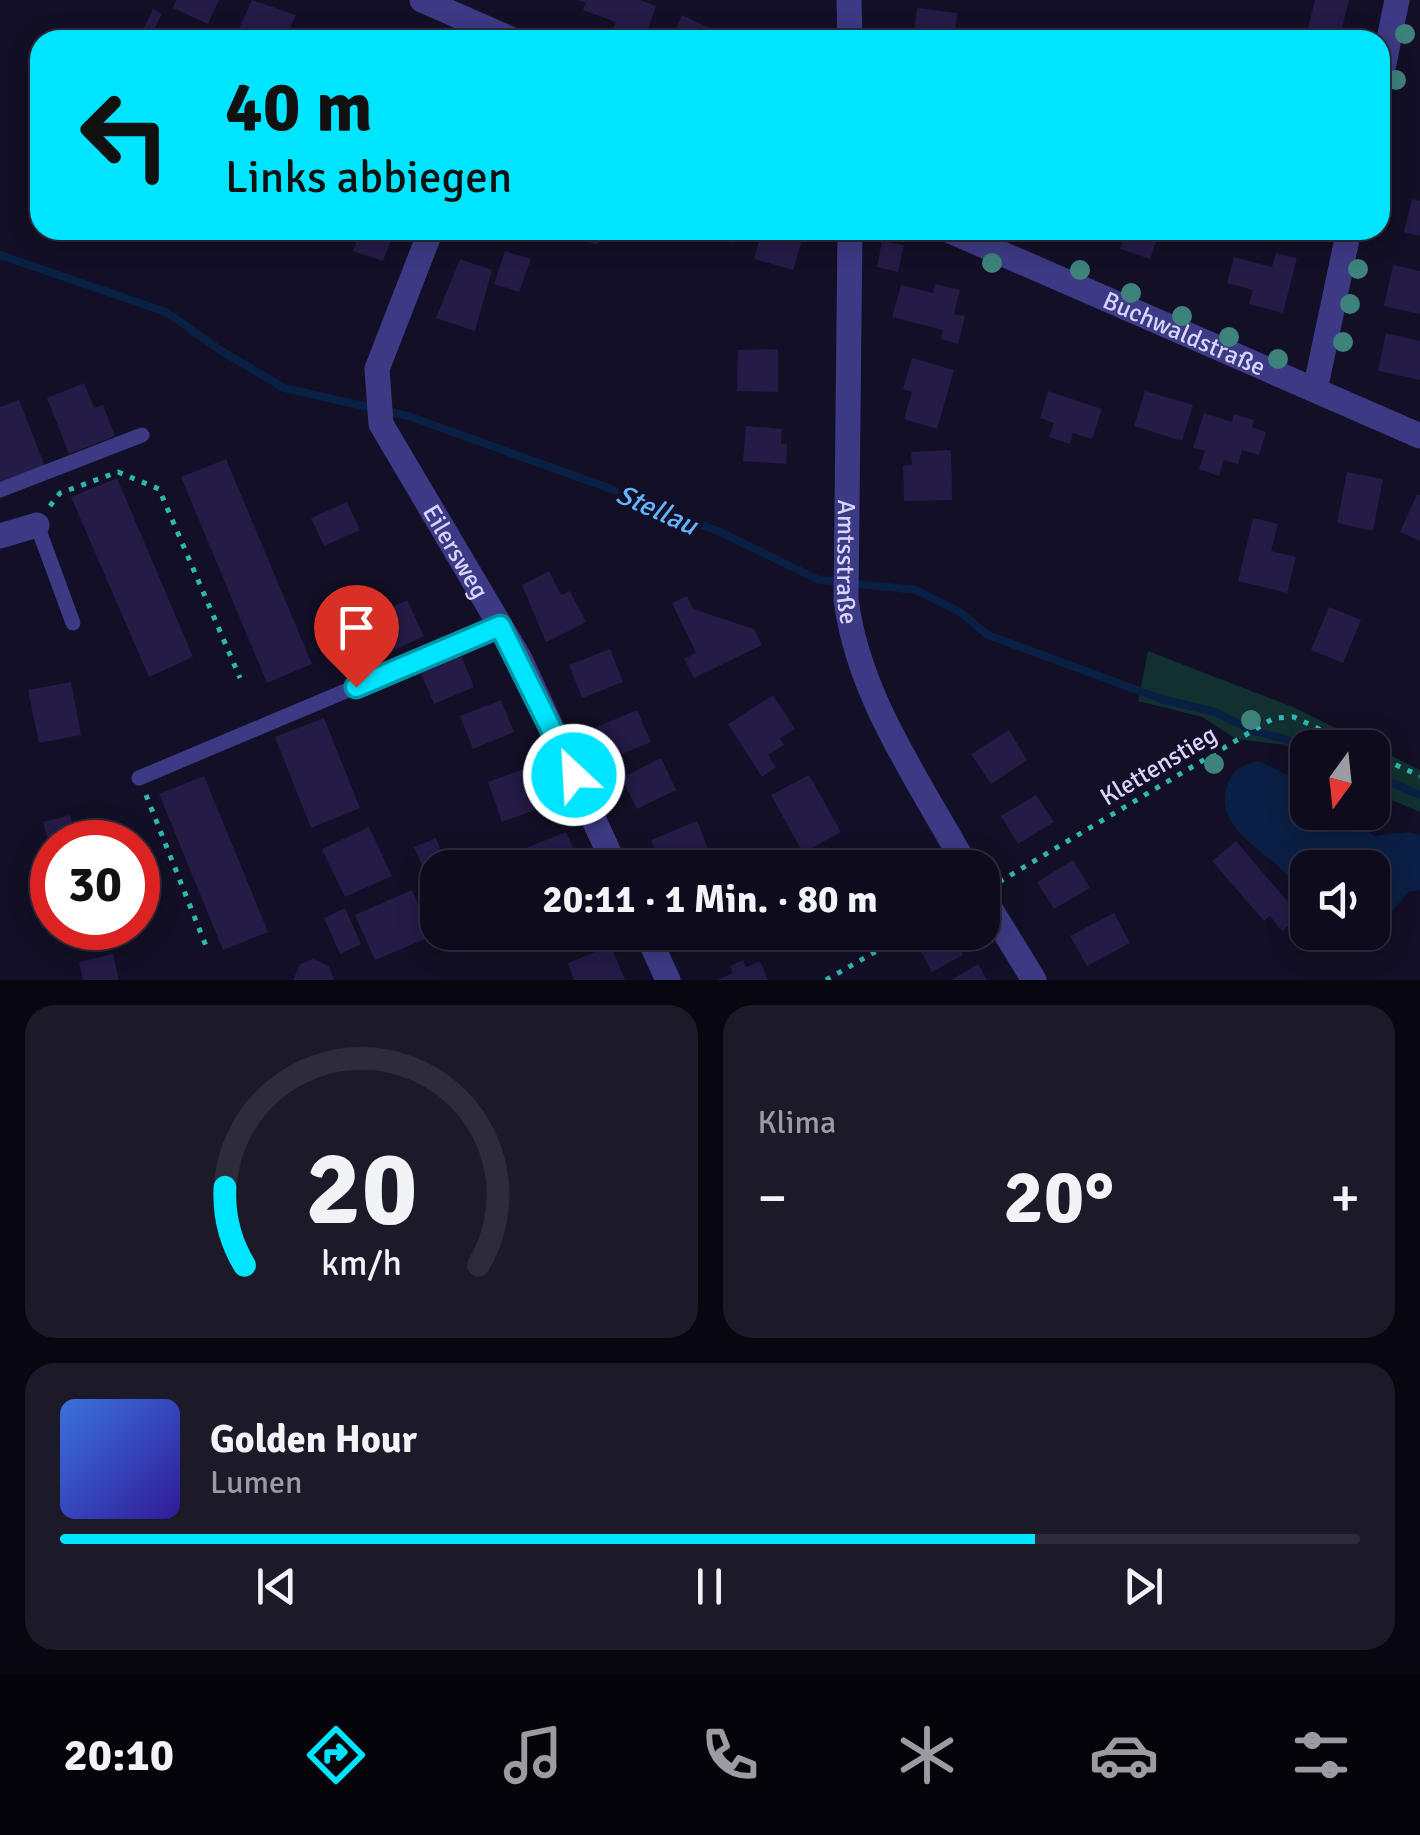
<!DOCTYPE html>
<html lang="de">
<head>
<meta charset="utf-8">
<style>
	:root { --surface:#0e0b1c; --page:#1c1929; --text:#f1f3f6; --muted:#9b9ba3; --line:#2e2b3b; --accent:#00e5ff }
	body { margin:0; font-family:Signika,sans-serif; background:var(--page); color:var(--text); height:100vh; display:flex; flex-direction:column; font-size:38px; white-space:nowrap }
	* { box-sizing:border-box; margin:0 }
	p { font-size:32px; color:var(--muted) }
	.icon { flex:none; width:55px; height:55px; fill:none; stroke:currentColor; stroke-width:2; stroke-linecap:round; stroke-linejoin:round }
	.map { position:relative; height:980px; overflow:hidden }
	.details { display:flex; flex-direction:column; gap:25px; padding:25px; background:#08060f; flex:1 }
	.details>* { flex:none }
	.hud { position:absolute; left:30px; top:30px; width:1360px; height:210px; border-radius:30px; box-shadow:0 5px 25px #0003,0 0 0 2px var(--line); background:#00e5ff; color:#111; overflow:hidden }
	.needle { width:65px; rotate:195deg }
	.buttons { position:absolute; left:1290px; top:730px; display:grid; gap:20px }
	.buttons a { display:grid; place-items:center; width:100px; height:100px; border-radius:20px; background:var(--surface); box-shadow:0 5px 25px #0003,0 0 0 2px var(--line); font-size:50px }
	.speed { position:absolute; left:30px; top:820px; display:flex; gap:20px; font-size:50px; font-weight:700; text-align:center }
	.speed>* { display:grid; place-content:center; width:130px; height:130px; border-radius:50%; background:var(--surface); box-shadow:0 5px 25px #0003,0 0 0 2px var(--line); line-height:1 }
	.speed .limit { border:15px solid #d22; background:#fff; color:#111 }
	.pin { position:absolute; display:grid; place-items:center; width:85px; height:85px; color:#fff; margin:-102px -42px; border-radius:50% 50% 50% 0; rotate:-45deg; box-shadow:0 0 10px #0007 }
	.pin .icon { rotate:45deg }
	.me { position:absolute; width:110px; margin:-55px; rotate:335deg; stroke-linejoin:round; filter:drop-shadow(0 0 8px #0008) }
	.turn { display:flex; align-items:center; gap:35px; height:210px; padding:0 30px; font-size:45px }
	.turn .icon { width:130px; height:130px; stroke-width:2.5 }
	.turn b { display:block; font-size:70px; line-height:85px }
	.big { font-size:75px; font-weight:700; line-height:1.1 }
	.details .card { flex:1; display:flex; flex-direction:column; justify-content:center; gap:15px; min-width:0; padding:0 35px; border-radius:30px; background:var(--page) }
	.details .dial { align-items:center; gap:0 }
	.dial svg { height:260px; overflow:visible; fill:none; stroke:var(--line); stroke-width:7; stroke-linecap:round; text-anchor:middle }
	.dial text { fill:var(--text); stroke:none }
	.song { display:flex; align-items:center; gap:30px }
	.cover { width:120px; height:120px; border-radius:15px; background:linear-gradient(135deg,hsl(220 70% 55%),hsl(250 70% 35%)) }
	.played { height:10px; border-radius:5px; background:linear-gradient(90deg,var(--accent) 75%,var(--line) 75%) }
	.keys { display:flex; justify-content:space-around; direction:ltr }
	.heat { display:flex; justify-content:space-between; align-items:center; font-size:55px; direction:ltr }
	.details .tiles { flex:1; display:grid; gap:25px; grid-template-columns:1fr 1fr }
	.card:last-child { grid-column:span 2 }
	.trip { position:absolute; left:420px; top:850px; width:580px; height:100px; border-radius:30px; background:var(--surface); box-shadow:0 5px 25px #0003,0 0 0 2px var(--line); font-weight:700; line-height:100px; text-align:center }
	.menu { display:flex; height:160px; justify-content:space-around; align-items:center; background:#06040b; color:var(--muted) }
	.menu .icon { width:70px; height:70px }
	.menu .selected { color:var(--accent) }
	.menu b { font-size:45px; color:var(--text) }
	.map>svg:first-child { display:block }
	.green { fill:#12302f }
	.water { fill:#0a1f44 }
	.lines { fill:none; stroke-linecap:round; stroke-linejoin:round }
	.stream { stroke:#0a1f44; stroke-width:8 }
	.building { fill:#241b47 }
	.path { stroke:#2fb8b0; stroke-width:5; stroke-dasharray:5 8; stroke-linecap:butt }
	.service { stroke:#3d3a85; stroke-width:15 }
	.minor { stroke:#3d3a85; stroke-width:25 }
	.tree { fill:#3d827b }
	.route-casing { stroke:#0095a6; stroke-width:25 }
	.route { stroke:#00e5ff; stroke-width:18 }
	.labels { text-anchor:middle; stroke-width:10; stroke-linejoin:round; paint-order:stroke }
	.street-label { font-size:25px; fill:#d9d4ff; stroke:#130f26 }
	.water-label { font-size:28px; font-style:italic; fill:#62b6ff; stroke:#130f26 }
</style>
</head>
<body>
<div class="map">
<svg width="1420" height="980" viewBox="0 0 1420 980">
	<rect width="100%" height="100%" fill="#130f26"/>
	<polygon class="green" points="1148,651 1293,707 1420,770 1420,812 1373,792 1372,748 1308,748 1307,755 1285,745 1236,739 1202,717 1138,701"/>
	<path class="water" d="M1259,761L1307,785L1308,812L1344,813L1374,836L1408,832L1420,835V890L1409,892L1391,912L1378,910L1376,889L1392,875L1389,867L1308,868L1307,904C1299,895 1296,887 1289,878C1266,849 1211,829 1228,783C1234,768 1244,765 1259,761Z"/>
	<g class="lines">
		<g class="stream">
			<polyline points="0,255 166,312 220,350 284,388 408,416 603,486 720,532 819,580 916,590 960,612 988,635 1161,699 1215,712 1254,731 1318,748"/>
			<polyline points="1372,774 1420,795"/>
		</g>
	</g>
	<g class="building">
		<polygon points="176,0 219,0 208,24 173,8"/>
		<polygon points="252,0 296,15 285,40 234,40"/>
		<polygon points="578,0 640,0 656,6 644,40 636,40 612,31 616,22 583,10 586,3"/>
		<polygon points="1315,0 1349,0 1339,40 1307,32"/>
		<polygon points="917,8 957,13 954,40 913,40"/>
		<polygon points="153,9 162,14 148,40 140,36"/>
		<polygon points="682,15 715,31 711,40 671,40"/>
		<polygon points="1412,199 1420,201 1420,236 1404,232"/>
		<polygon points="360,230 395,230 383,261 353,251"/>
		<polygon points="557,230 603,230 597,245"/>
		<polygon points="698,230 738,230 733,243"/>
		<polygon points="762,230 805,230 793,270 754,259"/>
		<polygon points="1126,230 1160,230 1150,259 1120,249"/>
		<polygon points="882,241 904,245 898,272 877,267"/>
		<polygon points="505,251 531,259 519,292 494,284"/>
		<polygon points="1276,253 1297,258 1283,313 1249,304 1253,290 1227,283 1234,257 1272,267"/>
		<polygon points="460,259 492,270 475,331 436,318"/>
		<polygon points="1393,265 1420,271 1420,314 1384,306"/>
		<polygon points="935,284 960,290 954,314 965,316 958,344 941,339 943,330 892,317 901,285 933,293"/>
		<polygon points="1386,333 1420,341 1420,380 1378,371"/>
		<polygon points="778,349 778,392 737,391 738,350"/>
		<polygon points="912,358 954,370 937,429 904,419 912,392 903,389"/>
		<polygon points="84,383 94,408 103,405 115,436 69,454 47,398"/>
		<polygon points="1048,391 1102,409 1092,439 1073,433 1070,444 1049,437 1054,423 1040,418"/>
		<polygon points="1145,391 1193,405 1182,441 1134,426"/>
		<polygon points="19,400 45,466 0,484 0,407"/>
		<polygon points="1204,413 1232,422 1234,414 1254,420 1252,427 1266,432 1259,455 1242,450 1238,464 1224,460 1219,476 1199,469 1205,451 1193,448"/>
		<polygon points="746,426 782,429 781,444 787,444 786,464 743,461"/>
		<polygon points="951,450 952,500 904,501 903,466 912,465 911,452"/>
		<polygon points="226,459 312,664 267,683 181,477"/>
		<polygon points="1347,472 1383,479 1373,531 1337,523"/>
		<polygon points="117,478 193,657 149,677 71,497"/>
		<polygon points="1417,494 1420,495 1420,541 1400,532"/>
		<polygon points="347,502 360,530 324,546 311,518"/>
		<polygon points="1253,518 1278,524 1271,551 1296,557 1287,593 1238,581"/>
		<polygon points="549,571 561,595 570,591 586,622 546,642 522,585"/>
		<polygon points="687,596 693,609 754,629 762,645 694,678 684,659 696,653 672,603"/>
		<polygon points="407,600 424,636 380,657 363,621"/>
		<polygon points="1329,607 1361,620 1343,663 1311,650"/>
		<polygon points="610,649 623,682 582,698 569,665"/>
		<polygon points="461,655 474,687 434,704 420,671"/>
		<polygon points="71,682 81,735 39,743 28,690"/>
		<polygon points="773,695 795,729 780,738 784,745 768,755 776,767 762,777 728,724"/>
		<polygon points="501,700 514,732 473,749 460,716"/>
		<polygon points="637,710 651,742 610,759 597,727"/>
		<polygon points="324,718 360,808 311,828 275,737"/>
		<polygon points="1009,730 1027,760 991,784 971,754"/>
		<polygon points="661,758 676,790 637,809 621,778"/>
		<polygon points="538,764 552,804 502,822 488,782"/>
		<polygon points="809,775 841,832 803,853 771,795"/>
		<polygon points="204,776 268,932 223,950 159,794"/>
		<polygon points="1036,795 1054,822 1018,844 1001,816"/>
		<polygon points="70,815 78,842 52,842 51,853 43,822"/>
		<polygon points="697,821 709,851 695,857 699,868 662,868 651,840"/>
		<polygon points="369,827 392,876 345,897 322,849"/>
		<polygon points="566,832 580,864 534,868 526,848"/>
		<polygon points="436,838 445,861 424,870 414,847"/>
		<polygon points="1236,841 1300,916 1282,931 1270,916 1264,921 1212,861"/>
		<polygon points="1073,860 1090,888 1054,909 1037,882"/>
		<polygon points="412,890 432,936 375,960 355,915"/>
		<polygon points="345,908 361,944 340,954 324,918"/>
		<polygon points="1114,913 1130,943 1087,966 1070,936"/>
		<polygon points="938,932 951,932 963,955 932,972 917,944"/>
		<polygon points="611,946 625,980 574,980 568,963"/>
		<polygon points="113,954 119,980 83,980 79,962"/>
		<polygon points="313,959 329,966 334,980 293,980 300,964"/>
		<polygon points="743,960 746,967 760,961 768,980 717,980 733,973 730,966"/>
		<polygon points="978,964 987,980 951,980"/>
	</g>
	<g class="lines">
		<g class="path">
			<polyline points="50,506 60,493 118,472 159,489 240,678"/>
			<polyline points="1372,754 1420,776"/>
			<polyline points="146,795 206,946"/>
			<polyline points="999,882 1274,718 1294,717 1359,748"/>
			<polyline points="826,980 910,932"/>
		</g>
		<g class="service">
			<polyline points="0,490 142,435"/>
			<polyline points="37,525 73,623"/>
			<polyline points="139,778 500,626"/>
		</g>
		<g class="minor">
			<polyline points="422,0 513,40"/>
			<polyline points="849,0 850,40"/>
			<polyline points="1380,83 1397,0"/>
			<path id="s1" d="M431,230L377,369L381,424L520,659L616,868"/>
			<path id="s2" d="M850,230L846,599C858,697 920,782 967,868"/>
			<path id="s3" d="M948,230L1420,436"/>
			<polyline points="1315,390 1349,230"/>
			<polyline points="0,536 37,525"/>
			<polyline points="982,895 1034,980"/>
			<polyline points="646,932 668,980"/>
		</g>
	</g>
	<g class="tree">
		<circle cx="1405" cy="34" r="10"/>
		<circle cx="1396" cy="80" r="10"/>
		<circle cx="992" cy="263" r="10"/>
		<circle cx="1358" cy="269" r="10"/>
		<circle cx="1080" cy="270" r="10"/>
		<circle cx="1131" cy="293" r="10"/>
		<circle cx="1350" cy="304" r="10"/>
		<circle cx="1182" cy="316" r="10"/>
		<circle cx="1229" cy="337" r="10"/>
		<circle cx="1343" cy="342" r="10"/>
		<circle cx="1278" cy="359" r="10"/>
		<circle cx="1251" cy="720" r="10"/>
		<circle cx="1214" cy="764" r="10"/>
	</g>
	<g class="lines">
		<g class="route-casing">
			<polyline id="route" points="356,687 500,626 574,775"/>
		</g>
		<use href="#route" class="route"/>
	</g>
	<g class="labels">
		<g class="street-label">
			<text dy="9" stroke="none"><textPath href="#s3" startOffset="258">Buchwaldstraße</textPath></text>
			<text dy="9" stroke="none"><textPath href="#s1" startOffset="352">Eilersweg</textPath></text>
			<text dy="9" stroke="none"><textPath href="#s2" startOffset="332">Amtsstraße</textPath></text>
			<text transform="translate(1158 765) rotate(-31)" y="9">Klettenstieg</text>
		</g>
		<g class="water-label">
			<text transform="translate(657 509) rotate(24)" y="10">Stellau</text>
		</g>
	</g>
</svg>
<div class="buttons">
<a><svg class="needle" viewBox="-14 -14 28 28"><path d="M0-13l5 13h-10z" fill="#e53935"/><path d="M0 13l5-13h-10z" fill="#9b9ba3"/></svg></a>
<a><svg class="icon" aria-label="sound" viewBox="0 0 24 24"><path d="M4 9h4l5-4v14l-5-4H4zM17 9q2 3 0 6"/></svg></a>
</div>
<div class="speed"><div class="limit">30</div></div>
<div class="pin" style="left:356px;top:687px;background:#d93025"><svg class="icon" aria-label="arrive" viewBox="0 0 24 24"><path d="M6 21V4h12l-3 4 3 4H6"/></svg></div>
<svg class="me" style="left:574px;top:775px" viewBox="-20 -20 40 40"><circle r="17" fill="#00e5ff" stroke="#fff" stroke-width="3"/><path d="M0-11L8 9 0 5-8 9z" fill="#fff"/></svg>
<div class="trip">20:11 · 1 Min. · 80 m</div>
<div class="hud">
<div class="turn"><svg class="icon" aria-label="left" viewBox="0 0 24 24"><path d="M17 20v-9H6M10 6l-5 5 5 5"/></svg><div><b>40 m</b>Links abbiegen</div></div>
</div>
</div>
<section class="details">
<div class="tiles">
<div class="card dial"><svg viewBox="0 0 100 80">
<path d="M14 69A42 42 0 1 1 86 69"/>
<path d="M14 69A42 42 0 0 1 8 45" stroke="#00e5ff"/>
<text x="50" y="56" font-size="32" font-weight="700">20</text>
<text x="50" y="72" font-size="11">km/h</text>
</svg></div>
<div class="card"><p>Klima</p>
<div class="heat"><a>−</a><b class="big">20°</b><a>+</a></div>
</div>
<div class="card">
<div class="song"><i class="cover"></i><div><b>Golden Hour</b><p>Lumen</p></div></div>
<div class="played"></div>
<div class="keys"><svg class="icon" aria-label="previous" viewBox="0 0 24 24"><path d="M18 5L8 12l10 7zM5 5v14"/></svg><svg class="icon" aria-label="pause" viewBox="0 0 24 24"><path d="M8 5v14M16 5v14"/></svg><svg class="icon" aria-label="next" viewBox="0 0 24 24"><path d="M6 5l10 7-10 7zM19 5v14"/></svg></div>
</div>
</div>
</section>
<nav class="menu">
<b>20:10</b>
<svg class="icon selected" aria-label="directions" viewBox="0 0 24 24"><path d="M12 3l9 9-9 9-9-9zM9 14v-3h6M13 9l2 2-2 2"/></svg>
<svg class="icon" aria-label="music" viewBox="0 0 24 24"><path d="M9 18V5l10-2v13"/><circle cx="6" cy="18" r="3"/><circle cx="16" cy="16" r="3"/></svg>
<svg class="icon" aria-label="phone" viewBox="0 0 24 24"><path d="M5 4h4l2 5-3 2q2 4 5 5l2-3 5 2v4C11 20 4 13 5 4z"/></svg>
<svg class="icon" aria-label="climate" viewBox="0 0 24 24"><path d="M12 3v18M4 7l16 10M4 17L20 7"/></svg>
<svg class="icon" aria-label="car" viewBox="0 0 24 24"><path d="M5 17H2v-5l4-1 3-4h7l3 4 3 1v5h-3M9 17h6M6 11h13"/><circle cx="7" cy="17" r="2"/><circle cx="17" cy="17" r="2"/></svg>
<svg class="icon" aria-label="filters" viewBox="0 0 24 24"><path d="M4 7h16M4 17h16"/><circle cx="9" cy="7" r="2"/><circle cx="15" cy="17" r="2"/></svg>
</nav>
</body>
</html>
